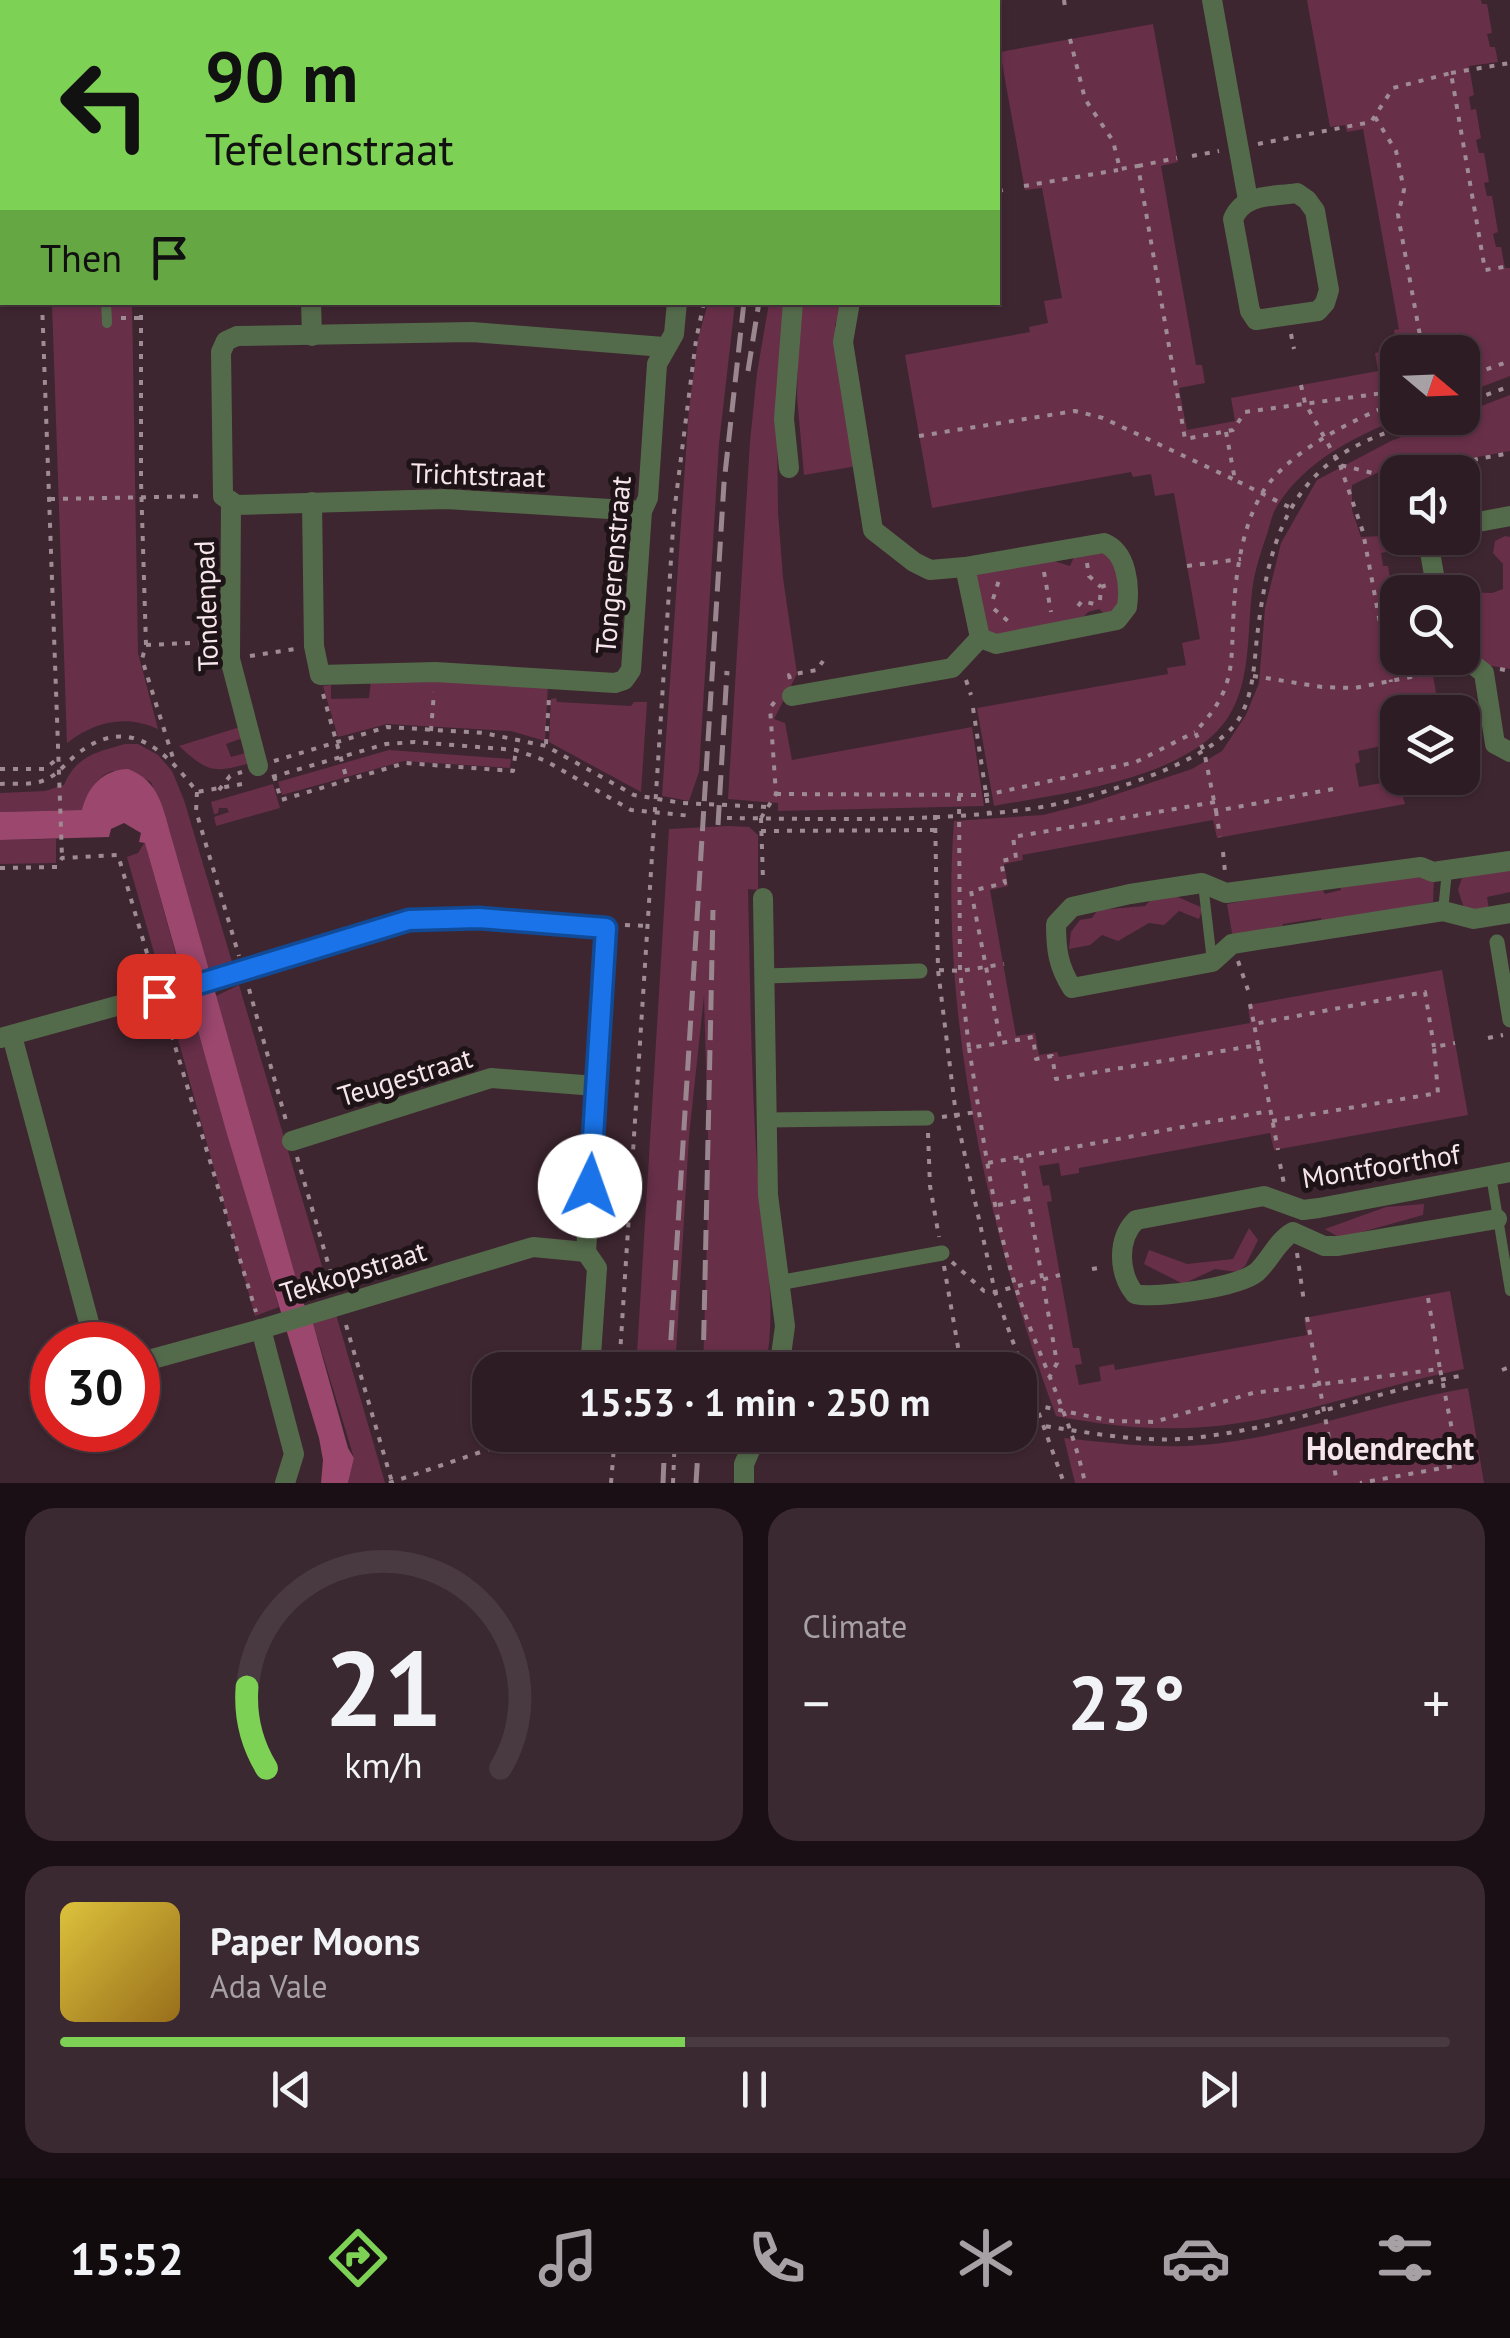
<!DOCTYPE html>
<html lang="en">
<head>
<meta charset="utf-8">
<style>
	:root { --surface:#2e1c24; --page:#3a2931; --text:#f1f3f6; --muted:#a7a1a6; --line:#493a41; --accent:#7dd154 }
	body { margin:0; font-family:"PT Sans",sans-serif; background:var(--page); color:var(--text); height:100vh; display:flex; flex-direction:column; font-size:38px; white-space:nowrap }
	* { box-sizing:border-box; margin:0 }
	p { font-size:32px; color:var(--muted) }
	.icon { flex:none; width:55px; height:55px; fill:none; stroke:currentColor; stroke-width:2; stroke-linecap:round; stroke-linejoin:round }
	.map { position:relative; height:1483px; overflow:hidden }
	.sheet { display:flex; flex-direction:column; gap:25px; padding:25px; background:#190f14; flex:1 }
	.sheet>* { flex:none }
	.banner { position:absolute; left:0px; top:0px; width:1000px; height:305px; box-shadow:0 2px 8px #0004,0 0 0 2px var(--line); background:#7dd154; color:#111; overflow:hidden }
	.needle { width:65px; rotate:109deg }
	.buttons { position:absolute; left:1380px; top:335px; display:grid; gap:20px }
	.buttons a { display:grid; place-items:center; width:100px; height:100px; border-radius:20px; background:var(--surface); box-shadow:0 2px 8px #0004,0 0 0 2px var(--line); font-size:50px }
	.speed { position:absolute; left:30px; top:1322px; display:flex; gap:20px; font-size:50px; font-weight:700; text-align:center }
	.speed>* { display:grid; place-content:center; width:130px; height:130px; border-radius:50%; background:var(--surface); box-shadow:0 2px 8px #0004,0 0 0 2px var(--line); line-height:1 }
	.speed .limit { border:15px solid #d22; background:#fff; color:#111 }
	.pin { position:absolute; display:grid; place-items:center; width:85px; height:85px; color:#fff; margin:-42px; border-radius:20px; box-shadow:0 5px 15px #0006 }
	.me { position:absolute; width:110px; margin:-55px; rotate:3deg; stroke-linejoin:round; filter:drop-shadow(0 0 8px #0008) }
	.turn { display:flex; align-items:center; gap:35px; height:210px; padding:0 40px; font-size:45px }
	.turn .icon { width:130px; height:130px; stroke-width:2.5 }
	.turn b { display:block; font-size:70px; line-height:85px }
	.then { display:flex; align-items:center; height:95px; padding:0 40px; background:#0003; gap:20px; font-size:38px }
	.big { font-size:75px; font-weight:700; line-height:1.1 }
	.sheet .card { flex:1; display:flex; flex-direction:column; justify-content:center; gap:15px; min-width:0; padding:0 35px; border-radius:30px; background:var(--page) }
	.sheet .dial { align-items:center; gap:0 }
	.dial svg { height:260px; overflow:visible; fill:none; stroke:var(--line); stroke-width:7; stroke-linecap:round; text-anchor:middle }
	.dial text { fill:var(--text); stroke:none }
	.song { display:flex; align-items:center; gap:30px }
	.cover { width:120px; height:120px; border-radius:15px; background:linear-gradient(135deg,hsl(50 70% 55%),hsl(40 70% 35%)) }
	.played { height:10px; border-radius:5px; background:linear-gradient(90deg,var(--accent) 45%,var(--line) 45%) }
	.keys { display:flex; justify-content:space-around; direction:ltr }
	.heat { display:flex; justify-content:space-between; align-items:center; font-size:55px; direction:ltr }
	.sheet .tiles { flex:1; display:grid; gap:25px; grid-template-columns:1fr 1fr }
	.card:last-child { grid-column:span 2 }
	.trip { position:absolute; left:472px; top:1352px; width:565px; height:100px; border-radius:30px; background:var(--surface); box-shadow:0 2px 8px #0004,0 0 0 2px var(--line); font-weight:700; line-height:100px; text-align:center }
	.dock { display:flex; height:160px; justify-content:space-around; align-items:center; background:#120b0e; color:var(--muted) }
	.dock .icon { width:70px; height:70px }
	.dock .selected { color:var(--accent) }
	.dock b { font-size:45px; color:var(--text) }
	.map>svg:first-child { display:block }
	.green { fill:#682f49 }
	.water { fill:#9c476e }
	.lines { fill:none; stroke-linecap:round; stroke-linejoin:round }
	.path { stroke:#9f8b93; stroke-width:4; stroke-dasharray:5 8; stroke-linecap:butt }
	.service { stroke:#546b4b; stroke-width:10 }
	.pedestrian { stroke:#546b4b; stroke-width:15 }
	.minor { stroke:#546b4b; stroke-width:20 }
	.rail { stroke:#9a868e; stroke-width:5; stroke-dasharray:20 10; stroke-linecap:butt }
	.route-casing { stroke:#114b97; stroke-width:25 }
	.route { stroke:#1a73e8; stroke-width:18 }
	.labels { text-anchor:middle; stroke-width:10; stroke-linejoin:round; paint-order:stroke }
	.street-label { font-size:28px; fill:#f6e6ec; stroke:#1e1317 }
	.quarter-label { font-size:32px; font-weight:bold; fill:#f6e6ec; stroke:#1e1317 }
</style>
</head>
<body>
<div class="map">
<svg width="1510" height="1483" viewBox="0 0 1510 1483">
	<rect width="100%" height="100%" fill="#3e2630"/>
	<g class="green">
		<polygon points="0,0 633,0 2,2 0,40"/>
		<path d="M1307,0H1481L1482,4H1487L1492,33L1487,34L1490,47H1495L1498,62L1469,66L1474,95L1469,97L1471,110L1476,109L1481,138L1476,140L1479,153H1484L1489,182L1484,183L1487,196H1492L1498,232L1493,234L1496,247H1501L1505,268H1510V376L1463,394L1462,352H1398L1400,418C1353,438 1306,460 1277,506C1272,514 1270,525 1267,534C1262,548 1257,564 1254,578C1244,635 1258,702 1205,742C1151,783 1060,794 994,806L977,708L1168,674L1167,668L1186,665L1182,643L1200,639L1174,493L1155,496L1151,474L1133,477L1131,472L932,508L905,355L1030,332L1029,327L1048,323L1044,301L1062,298L1042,188L1025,190L1000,52L1153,24L1178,162L1161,166L1196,365H1202L1205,383L1179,388L1187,430L1235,421L1231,398L1378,371L1375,353L1397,348L1394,330L1399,329L1363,129L1347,132L1345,125L1330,127Z"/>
		<path d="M52,303H132L138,653L158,729C125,714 94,722 67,743Z"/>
		<polygon points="708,303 735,303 719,444 699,772 689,801 662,796 689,409 698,339"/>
		<polygon points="769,303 789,303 777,419 778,512 783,578 797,674 774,719 785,723 792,760 972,727 984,806 778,811 778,803 728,799 750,442 757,373"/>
		<polygon points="799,303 843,303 835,325 857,466 804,475 797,396"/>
		<path d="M1510,395V451L1385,474L1379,472L1352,485V510L1361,537L1383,536L1386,552L1381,553L1383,566H1388L1393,595L1388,597L1391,609H1396L1398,658L1405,659L1408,675L1432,670L1438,704H1443L1445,712H1398L1397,756L1392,738L1381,740V746L1358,751L1360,762L1355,764L1359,787L1398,780L1405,804L1217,838L1213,820L1022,855L1023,860L1004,864L1008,886L990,890L1016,1036L1035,1033L1039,1055L1057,1052L1059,1057L1250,1023L1248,1005L1442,970L1468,1115L1274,1150L1270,1133L1079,1168V1173L1061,1176L1059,1163L1039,1166L1043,1186L1049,1185L1052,1201L1047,1202L1073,1348H1079L1082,1364L1075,1365L1079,1385L1101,1381L1099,1367L1114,1364L1115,1370L1307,1335L1304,1318L1450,1291L1464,1369C1388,1384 1315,1411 1239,1423C1177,1433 1117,1428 1056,1416C989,1235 939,1015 954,821L1043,815L1090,803L1192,769L1222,751L1246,715L1259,683L1265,608L1281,543L1317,480L1391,441L1451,418H1462L1463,413Z"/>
		<polygon points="1505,536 1510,537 1510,669 1487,665 1477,655 1481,653 1475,646 1469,649 1462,642 1462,592 1492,593 1503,589 1503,564 1493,553 1495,541"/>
		<polygon points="1106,553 1114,559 1122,602 1107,616 1099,609 1088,612 1080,621 1003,636 984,633 972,579 980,568 1054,561 1070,566 1075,555"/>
		<polygon points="371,679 548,683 545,741 511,731 387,724 338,737 323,686 331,685 331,699 369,698"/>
		<polygon points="556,698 557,702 631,706 634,702 647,702 641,792 549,742 551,699"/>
		<path d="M240,727L243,738L226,744L231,757L249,752L251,763C213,773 209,773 179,746Z"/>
		<path d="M125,744H138L158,755L172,771L184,800L232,962L207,970L172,839L151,782C112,761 98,769 83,810L0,812V793L45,791L64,785C76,756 97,752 125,744Z"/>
		<polygon points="389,750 511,759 510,768 404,761 282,795 278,782"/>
		<polygon points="273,784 280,808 216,826 214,817 229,812 227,808 219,808 218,813 214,814 211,802"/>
		<path d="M728,826L749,827L758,835V890L748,889C750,981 751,1073 757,1165C762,1234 779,1301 765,1370H703L709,1173L704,996L689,1136L675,1370H636L669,829Z"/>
		<polygon points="56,839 56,863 0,864 0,840"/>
		<polygon points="145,842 182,977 171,980 168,968 159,970 127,857 138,853"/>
		<polygon points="1510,869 1510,892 1487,897 1489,910 1476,913 1464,908 1458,890 1462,878"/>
		<polygon points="1407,872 1434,880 1433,902 1322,924 1321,918 1283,924 1282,931 1233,939 1227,904 1321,887 1325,894 1341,890 1340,882"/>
		<polygon points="1156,895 1173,895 1203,908 1199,919 1179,911 1164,925 1149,923 1118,941 1102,935 1090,945 1069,949 1071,932 1080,920 1092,918 1098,910 1145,906"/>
		<polygon points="239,985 329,1290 302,1301 214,997"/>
		<polygon points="189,1001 279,1307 255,1316 169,1007"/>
		<polygon points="1424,1204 1423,1215 1340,1238 1325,1229 1386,1207"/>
		<polygon points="1249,1228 1258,1240 1245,1266 1237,1272 1215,1269 1183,1284 1144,1264 1149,1250 1187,1264 1233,1259"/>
		<polygon points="335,1311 385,1483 348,1483 354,1458 313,1323"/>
		<path d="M1468,1388L1484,1483H1075L1064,1438C1111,1443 1156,1449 1203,1445C1293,1437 1379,1403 1468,1388Z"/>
	</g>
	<path class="water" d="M128,769C160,781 163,809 172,839L302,1300L313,1323L348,1448L354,1458L348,1483H321L323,1460L319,1438L227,1134L145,843L139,842L141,833L124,823L111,829L109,837L0,840V812L82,810C88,786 103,770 128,769Z"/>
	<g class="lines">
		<g class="path">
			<polyline points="714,0 715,2"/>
			<polyline points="1064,0 1065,7"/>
			<polyline points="1070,39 1085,99 1113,141 1120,169 1138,166 1185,439 1233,430 1245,412 1398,391"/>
			<polyline points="1451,73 1510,63"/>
			<polyline points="0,82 2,81"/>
			<polyline points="1375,117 1396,151 1404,190 1398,215 1423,352"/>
			<polyline points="1258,144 1371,122 1393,88 1451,73 1485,270 1510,266"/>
			<polyline points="1192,156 1219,151"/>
			<polyline points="1138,166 1177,158"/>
			<polyline points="1024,186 1118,170"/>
			<polyline points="998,191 1009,189"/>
			<polyline points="42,302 62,857"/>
			<polyline points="141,302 141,481 146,645 142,659 173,758"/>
			<polyline points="121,318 141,318"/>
			<polyline points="1291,334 1294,349"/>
			<polyline points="1462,378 1510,361"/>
			<polyline points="1301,385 1305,403 1340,465 1389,477 1398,487"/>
			<polyline points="1462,404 1510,386"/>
			<polyline points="1226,432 1235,480 1289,507"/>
			<polyline points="919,436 1075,411 1103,418 1235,480"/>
			<polyline points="1340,465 1363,532 1391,682"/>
			<polyline points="1409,472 1510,453"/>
			<polyline points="50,499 205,496"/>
			<polyline points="1087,563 1089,576 1101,587"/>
			<polyline points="1187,566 1241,559"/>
			<polyline points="1044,572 1051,612"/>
			<polyline points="993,599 999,580"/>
			<polyline points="1078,606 1082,601 1094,604 1100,600 1101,587 1107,585"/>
			<polyline points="994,609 1009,622"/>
			<polyline points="146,645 211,642"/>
			<polyline points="250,656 295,649"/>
			<polyline points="1500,669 1510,671"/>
			<polyline points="1253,676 1322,687 1355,688 1451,669"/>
			<polyline points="790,679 789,675 817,670 823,661"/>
			<polyline points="966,680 971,695"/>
			<polyline points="323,694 347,780"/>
			<polyline points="973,708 989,813"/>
			<polyline points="431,731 434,692"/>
			<polyline points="546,744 549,698"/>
			<polyline points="274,761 387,727 484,733 546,746 634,795 682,803 768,807"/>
			<polyline points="0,769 45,769 57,759"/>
			<polyline points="274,776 281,800 405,763 513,771 516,750"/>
			<polyline points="272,777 386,744 415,742 516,750 546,761 631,810 692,816"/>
			<path d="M0,784C12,783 27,785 39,782C55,778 64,765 76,755C128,713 165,750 197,792L248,783"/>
			<path d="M1333,789L1216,811L1204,751L1195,732C1238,687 1230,664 1234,606C1236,571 1243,526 1261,495C1285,453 1353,419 1398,402"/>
			<polyline points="219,790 230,776 242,772"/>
			<polyline points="197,792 196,811 239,956"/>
			<polyline points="776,794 986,795 1136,762 1195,732"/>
			<polyline points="959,796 960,971 969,1048 1001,1043"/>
			<polyline points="1215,802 1013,837 1016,858 1001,861 1005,883 971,891 1001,1043 1033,1037 1036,1059 1052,1056 1056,1079 1258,1045 1278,1150"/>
			<polyline points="1216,811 1220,837"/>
			<polyline points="935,815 938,970 956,1115 995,1292 1064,1483"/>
			<path d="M727,818C821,819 929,822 1022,810C1075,804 1213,766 1240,717C1255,690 1254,658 1258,629C1268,550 1286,478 1364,442C1385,432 1407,426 1428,418"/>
			<polyline points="761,818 776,794 770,708 776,700"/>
			<polyline points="761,818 763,879"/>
			<polyline points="761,831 936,830"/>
			<polyline points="1223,852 1225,872"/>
			<polyline points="0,868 57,867 62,858 118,855 154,977"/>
			<polyline points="625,925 646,926"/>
			<polyline points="1238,961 1248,990"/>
			<polyline points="939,970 960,971 1004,964"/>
			<polyline points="249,989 287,1124"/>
			<polyline points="1250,1004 1254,1024"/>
			<polyline points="164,1010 256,1312"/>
			<polyline points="1488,1038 1503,1035"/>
			<polyline points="1258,1045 1254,1024 1425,992 1434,1047"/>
			<path d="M969,1048C982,1128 992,1211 1016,1288C1037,1354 1071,1416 1085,1483"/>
			<polyline points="942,1117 977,1112"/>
			<polyline points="1272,1121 1438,1093 1434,1047 1455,1043"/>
			<polyline points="928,1133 930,1186 939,1237"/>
			<polyline points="297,1157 335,1287"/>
			<polyline points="1021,1158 1057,1363 1049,1378"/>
			<polyline points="988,1163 1269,1111"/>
			<polyline points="1280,1164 1284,1184"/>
			<polyline points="998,1205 1027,1199"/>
			<polyline points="1297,1253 1304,1302"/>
			<polyline points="952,1262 984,1291 995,1292 1060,1275"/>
			<polyline points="944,1266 962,1370"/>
			<polyline points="1092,1269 1104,1267"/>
			<polyline points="1428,1298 1440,1369"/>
			<polyline points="1307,1317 1337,1483"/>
			<polyline points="346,1325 392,1482"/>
			<polyline points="619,1370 674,513 696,340 704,302"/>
			<polyline points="1502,1370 1510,1367"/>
			<polyline points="1020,1402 1112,1421 1154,1422 1253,1393 1440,1369 1459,1465 1360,1483"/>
			<path d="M1020,1423C1074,1429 1126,1442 1180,1439C1278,1432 1369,1392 1465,1375"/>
			<polyline points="389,1483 531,1435"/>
			<polyline points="611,1483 615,1435"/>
			<polyline points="673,1483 675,1435"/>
		</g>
		<g class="service">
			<polyline points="106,302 107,323"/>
			<polyline points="1203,884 1212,961"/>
			<polyline points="1443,911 1447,871"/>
			<polyline points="1491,1176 1510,1291"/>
		</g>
		<g class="pedestrian">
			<polyline points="1497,942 1510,1020"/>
			<polyline points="766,976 920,971"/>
			<polyline points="767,1120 927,1118"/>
			<polyline points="778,1283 942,1253"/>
		</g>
		<g class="minor">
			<polyline points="1212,0 1248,200"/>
			<polyline points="912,2 914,0"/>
			<polyline points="967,2 967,0"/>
			<polyline points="0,165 2,165"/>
			<path d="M1297,193L1307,200L1315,211L1329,290L1325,303L1318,311L1256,320L1250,311L1233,219C1244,193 1272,197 1297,193Z"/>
			<polyline points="311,302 312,336"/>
			<polyline points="850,302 843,342 873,530 914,562 930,570 965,567"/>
			<polyline points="789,468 784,419 793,302"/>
			<polyline points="231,501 230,659 258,766"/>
			<polyline points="312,502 314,646 320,675 435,672 615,683 624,680 631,670 642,511 648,498 657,364 674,334 677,302"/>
			<polyline points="642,511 446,499 236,505 223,496 221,352 226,341 237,336 472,332 664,347"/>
			<polyline points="1462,525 1510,516"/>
			<path d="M1104,543C1127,552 1130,586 1127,607L1117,620L996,644L980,638L965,567Z"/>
			<polyline points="1437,592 1430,552 1437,538"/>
			<polyline points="1462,656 1484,673 1495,744 1510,752"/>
			<polyline points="792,696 952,668 980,638"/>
			<path d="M1510,861L1433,872L1421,867L1226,893L1202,883L1130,894L1072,907L1056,924C1056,949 1058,966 1072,988L1212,962L1232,944L1443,911L1474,919L1510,913"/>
			<polyline points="763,898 768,1195 785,1326 779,1370"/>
			<polyline points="12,1036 95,1345"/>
			<polyline points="0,1038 244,971 409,920 479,918 606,928 586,1252 597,1268 590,1370"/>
			<polyline points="292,1141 491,1078 596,1086"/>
			<path d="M1497,1219L1338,1246H1324L1293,1232C1277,1241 1270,1260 1257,1272C1239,1287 1157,1299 1135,1294C1118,1273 1117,1239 1136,1220L1264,1196L1303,1210L1319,1208L1510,1172"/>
			<polyline points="261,1329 294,1454 285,1483"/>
			<polyline points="138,1363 261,1329 533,1247 586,1252"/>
			<polyline points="744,1483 744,1464 757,1435"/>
		</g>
		<g class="rail">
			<polyline points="861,2 863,0"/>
			<polyline points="879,2 880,0"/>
			<polyline points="748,371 759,302"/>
			<polyline points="718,825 727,671"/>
			<polyline points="669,1370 724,483 744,302"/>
			<polyline points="703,1370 713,910"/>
			<polyline points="663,1483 665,1435"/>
			<polyline points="696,1483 699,1435"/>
		</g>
	</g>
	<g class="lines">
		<g class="route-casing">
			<polyline id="route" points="159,996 409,920 479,918 606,928 590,1186"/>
		</g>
		<use href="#route" class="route"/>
	</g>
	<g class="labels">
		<g class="street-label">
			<text transform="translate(478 475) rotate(2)" y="10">Trichtstraat</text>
			<text transform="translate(613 565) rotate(-85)" y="10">Tongerenstraat</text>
			<text transform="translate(206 606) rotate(-92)" y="10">Tondenpad</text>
			<text transform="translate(405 1077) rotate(-17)" y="10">Teugestraat</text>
			<text transform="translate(1381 1166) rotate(-9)" y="10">Montfoorthof</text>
			<text transform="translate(353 1272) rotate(-17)" y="10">Tekkopstraat</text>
		</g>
		<g class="quarter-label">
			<text x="1390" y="1460">Holendrecht</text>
		</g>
	</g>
</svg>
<div class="buttons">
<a><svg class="needle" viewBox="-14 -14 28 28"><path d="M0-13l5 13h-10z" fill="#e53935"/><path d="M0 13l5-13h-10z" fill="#a7a1a6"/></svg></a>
<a><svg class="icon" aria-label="sound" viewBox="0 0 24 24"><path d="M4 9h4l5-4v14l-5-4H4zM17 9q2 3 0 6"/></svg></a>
<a><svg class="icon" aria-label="search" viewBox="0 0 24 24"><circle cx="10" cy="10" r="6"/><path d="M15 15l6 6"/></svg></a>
<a><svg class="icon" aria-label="layers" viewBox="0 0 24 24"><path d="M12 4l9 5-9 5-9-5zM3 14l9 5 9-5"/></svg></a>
</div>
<div class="speed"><div class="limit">30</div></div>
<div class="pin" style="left:159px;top:996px;background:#d93025"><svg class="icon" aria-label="arrive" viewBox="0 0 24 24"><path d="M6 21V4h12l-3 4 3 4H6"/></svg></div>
<svg class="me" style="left:590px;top:1186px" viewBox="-20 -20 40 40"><circle r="19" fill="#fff"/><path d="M0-13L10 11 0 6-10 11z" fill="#1a73e8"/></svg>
<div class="trip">15:53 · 1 min · 250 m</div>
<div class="banner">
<div class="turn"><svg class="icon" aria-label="left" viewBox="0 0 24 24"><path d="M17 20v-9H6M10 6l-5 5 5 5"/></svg><div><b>90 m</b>Tefelenstraat</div></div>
<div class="then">Then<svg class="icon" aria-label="arrive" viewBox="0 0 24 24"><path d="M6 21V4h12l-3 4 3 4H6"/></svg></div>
</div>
</div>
<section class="sheet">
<div class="tiles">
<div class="card dial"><svg viewBox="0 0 100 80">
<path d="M14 69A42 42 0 1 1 86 69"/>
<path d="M14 69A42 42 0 0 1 8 44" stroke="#7dd154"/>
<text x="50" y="56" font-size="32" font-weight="700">21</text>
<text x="50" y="72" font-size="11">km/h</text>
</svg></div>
<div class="card"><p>Climate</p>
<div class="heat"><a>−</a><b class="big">23°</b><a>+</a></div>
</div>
<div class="card">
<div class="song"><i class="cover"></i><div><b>Paper Moons</b><p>Ada Vale</p></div></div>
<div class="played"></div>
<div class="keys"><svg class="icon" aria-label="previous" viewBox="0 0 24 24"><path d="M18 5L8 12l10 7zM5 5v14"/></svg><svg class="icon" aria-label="pause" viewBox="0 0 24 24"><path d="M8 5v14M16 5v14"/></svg><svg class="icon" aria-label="next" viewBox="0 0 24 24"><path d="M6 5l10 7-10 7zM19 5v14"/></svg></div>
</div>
</div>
</section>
<nav class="dock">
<b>15:52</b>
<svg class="icon selected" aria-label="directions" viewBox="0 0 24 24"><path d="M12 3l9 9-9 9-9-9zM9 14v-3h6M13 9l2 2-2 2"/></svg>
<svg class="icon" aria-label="music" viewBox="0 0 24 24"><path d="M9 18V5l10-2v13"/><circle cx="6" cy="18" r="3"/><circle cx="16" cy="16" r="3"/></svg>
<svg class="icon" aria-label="phone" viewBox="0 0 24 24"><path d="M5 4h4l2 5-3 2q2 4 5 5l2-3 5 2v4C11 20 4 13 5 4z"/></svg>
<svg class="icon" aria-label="climate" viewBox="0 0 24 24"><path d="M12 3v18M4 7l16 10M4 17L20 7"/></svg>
<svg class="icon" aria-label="car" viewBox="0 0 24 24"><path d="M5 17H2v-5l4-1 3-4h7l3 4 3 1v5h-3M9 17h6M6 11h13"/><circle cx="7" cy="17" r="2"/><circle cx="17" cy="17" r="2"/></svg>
<svg class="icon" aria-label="filters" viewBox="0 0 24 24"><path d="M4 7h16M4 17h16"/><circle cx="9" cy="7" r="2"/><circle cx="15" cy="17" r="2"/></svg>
</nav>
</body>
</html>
